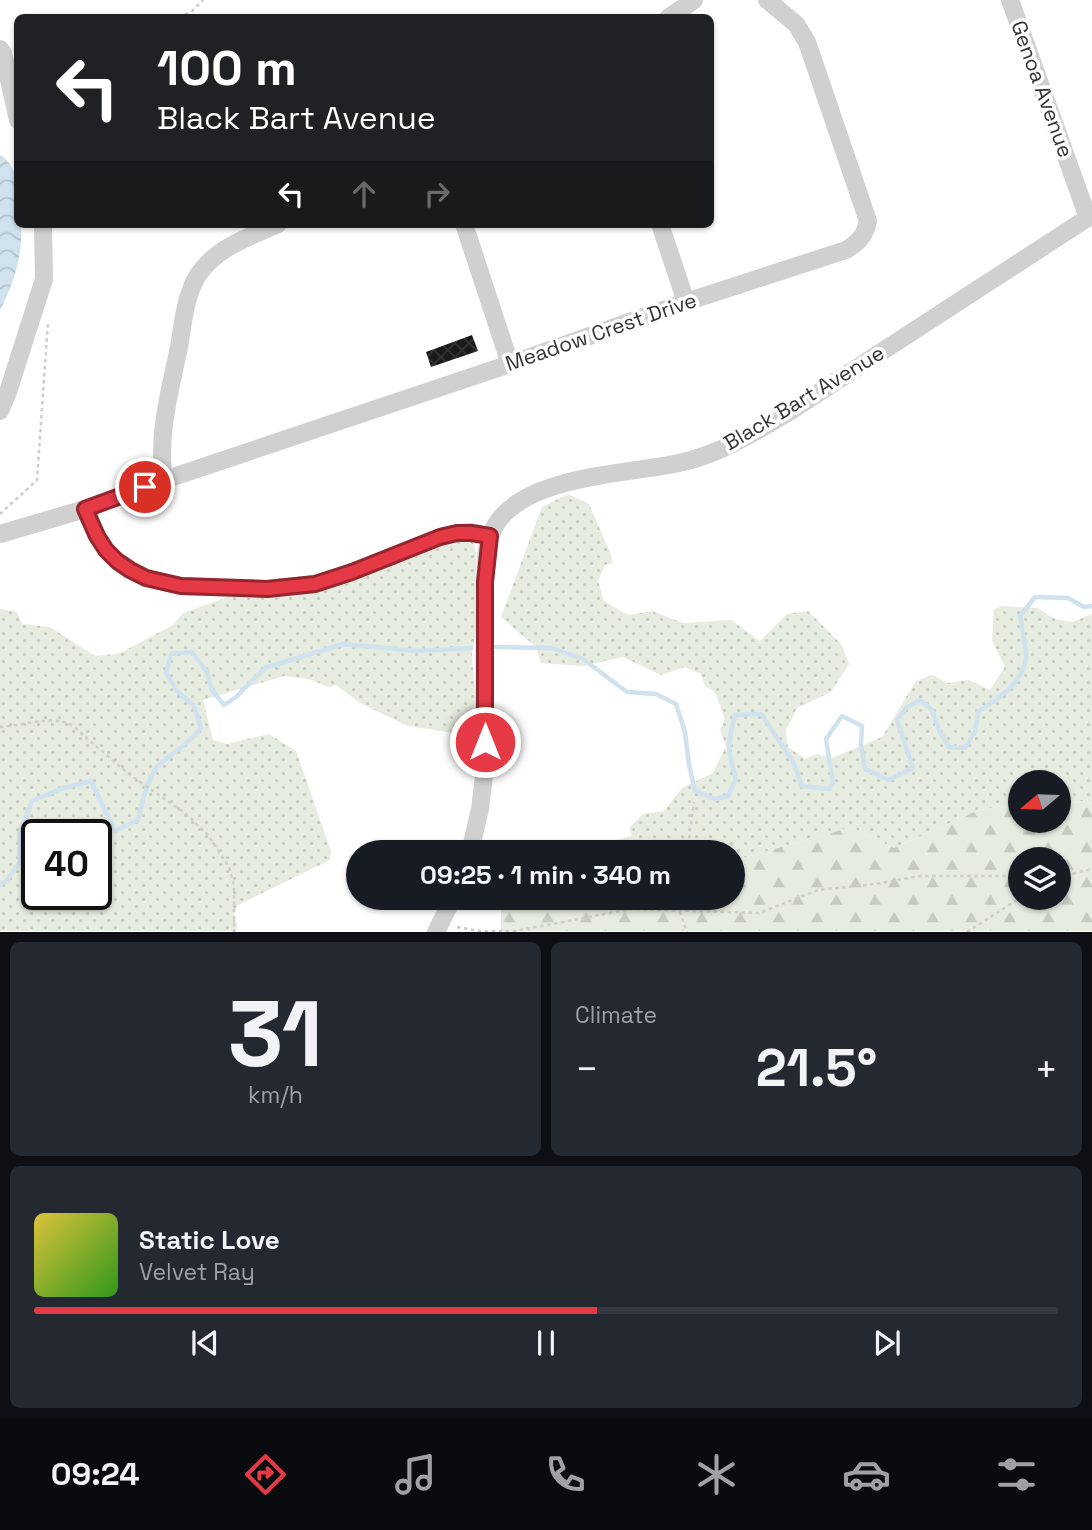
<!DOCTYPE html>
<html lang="en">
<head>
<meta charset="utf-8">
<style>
	:root { --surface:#171b24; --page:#242831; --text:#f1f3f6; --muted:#9ea1a6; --line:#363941; --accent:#e63946 }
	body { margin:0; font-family:"Space Grotesk",sans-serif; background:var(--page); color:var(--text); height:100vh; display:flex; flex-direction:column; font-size:26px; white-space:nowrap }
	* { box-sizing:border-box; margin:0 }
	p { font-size:23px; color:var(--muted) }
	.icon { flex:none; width:38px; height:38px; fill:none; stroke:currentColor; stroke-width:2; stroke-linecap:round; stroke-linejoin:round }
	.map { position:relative; height:932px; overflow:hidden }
	.drawer { display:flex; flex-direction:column; gap:10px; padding:10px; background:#0d0f14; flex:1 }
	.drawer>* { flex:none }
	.hud { position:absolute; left:14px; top:14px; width:700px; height:214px; border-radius:10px; box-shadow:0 2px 5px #0004; background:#202124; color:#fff; overflow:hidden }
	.needle { width:46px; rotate:251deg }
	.fabs { position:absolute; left:1008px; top:770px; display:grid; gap:14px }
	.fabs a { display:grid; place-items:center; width:63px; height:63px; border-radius:50%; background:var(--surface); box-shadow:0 2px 5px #0004; font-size:35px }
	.speed { position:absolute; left:21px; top:819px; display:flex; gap:14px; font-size:35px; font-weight:700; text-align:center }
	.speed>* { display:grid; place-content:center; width:91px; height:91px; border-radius:50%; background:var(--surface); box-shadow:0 2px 5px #0004; line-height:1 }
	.speed .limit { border:4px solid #111; border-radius:10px; background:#fff; color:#111 }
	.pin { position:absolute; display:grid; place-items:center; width:60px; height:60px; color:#fff; margin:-30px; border:4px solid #fff; border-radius:50%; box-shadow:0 2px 7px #0007 }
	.me { position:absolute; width:77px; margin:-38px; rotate:0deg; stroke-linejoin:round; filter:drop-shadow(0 0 5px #0008) }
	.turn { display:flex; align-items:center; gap:24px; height:147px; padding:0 28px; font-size:32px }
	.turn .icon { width:91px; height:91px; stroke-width:2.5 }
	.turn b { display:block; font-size:49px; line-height:60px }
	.lanes { display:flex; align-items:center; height:66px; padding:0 28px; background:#0003; justify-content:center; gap:35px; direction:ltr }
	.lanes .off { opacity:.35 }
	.big { font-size:52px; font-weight:800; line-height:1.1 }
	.drawer .tile { flex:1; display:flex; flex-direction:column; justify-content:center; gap:10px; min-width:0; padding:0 24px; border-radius:10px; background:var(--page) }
	.drawer .dial { align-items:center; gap:0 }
	.dial b { font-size:91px; line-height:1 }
	.song { display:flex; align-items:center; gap:21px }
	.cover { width:84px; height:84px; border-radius:10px; background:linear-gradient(135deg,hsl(50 70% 55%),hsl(110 70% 35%)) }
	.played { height:7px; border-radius:4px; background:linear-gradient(90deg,var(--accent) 55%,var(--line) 55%) }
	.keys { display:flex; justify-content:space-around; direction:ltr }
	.heat { display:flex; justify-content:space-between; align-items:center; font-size:38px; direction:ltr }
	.drawer .tiles { flex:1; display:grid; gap:10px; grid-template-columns:1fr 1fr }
	.tile:last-child { grid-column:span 2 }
	.trip { position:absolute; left:346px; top:840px; width:399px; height:70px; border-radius:35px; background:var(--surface); box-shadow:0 2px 5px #0004; font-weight:800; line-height:70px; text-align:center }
	.dock { display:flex; height:112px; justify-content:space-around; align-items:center; background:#090b0e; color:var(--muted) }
	.dock .icon { width:49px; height:49px }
	.dock .current { color:var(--accent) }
	.dock b { font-size:32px; color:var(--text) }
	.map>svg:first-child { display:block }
	.grass { fill:url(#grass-dots); fill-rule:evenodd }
	.forest { fill:url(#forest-firs); fill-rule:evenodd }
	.water { fill:url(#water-waves) }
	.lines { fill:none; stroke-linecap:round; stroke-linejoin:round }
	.stream { stroke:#cfe2ee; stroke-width:4.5 }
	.building { fill:url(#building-cross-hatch) }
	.path { stroke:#cdcdcd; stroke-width:2.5; stroke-dasharray:3.5 3.5; stroke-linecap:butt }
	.minor { stroke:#d0d0d0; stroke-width:18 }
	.route-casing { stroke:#96252e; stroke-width:18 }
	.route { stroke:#e63946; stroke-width:12 }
	.labels { text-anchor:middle; stroke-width:7; stroke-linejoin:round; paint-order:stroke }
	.street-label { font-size:21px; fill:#333; stroke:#fff }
</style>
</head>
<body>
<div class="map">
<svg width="1092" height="932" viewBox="0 0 1092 932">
	<defs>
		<pattern id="grass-dots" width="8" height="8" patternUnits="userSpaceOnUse" patternTransform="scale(1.75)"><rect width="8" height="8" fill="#e6ecdf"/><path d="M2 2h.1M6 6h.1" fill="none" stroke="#c6cbc0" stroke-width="1.8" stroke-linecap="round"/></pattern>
		<pattern id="forest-firs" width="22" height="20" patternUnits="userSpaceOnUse" patternTransform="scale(1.75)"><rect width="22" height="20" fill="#e6ecdf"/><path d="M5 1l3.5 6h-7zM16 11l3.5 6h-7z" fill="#c6cbc0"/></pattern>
		<pattern id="water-waves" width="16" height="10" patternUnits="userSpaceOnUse" patternTransform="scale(1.75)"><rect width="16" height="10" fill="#cfe2ee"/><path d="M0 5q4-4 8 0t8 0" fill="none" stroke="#b2c2cd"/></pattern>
		<pattern id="building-cross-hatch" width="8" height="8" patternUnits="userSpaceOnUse" patternTransform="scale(1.75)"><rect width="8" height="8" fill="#1a1a1a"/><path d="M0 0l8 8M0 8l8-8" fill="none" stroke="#333"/></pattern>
	</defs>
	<rect width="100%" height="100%" fill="#fff"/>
	<g class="grass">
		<polygon points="568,494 589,504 610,552 613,563 605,565 598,581 604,601 628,615 652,611 683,623 731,620 760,641 787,614 808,611 841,644 849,664 831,692 797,708 786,730 788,747 805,759 817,754 832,758 882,737 916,681 932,675 948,683 969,680 990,690 1005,667 992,641 994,609 1002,606 1037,608 1055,619 1073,622 1092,614 1092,804 1082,801 1059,806 1059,782 1020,782 1020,804 979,810 894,848 851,827 733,861 733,852 655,852 632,836 629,828 643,814 664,811 682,788 713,773 726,746 720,730 725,719 715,692 705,686 701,674 685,667 661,675 623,657 583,666 541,663 536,647 501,617 542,507"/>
		<path d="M414,538L472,540L476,552L477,624L472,655L476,703L465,725L454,733L408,726L360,703L336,685L328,687L312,680L284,676L203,700L213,740L227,744L269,734L296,751L331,851L330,860L238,905L233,915L237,925L236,931H0V609L17,612L22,624L50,627L95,656L116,654L124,651L173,625L183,613L245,591H299ZM37,835H96V894H37Z"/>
	</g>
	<g class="forest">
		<path d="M1082,801L1092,804V931H501V898H733V861L851,827L894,848L979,810L1020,804V821H1059V806ZM1020,859H1059V898H1020Z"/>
		<polygon points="632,836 655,852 568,852"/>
	</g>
	<path class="water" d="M0,155C22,167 18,203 18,224H21C23,254 14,284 0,310Z"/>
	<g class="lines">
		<g class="stream">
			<path d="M496,647L552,648L583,659L627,692L656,694L676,704L685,732L689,765L695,791L714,799L728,796L736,779C728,753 727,742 735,715L761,714L793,762L802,786L829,789L833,783L826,739L842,716L862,726L861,745L865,769L889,780L913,768L897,720L906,708L920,700L932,710L939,730L949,747L965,748L975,732L978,712C997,699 1021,685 1026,660C1027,652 1022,627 1020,616L1035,597L1068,598L1084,607L1092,606"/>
			<path d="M0,885L6,881L19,863L20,833L32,801L63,788L91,781L115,831L138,820C141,806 149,774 160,764C173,752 189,744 201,728L194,706L177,691L166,673L171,654L192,652L207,672L212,690L224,705L236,697L265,668L343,644L418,651L471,648"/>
		</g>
	</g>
	<polygon class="building" points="472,335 478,351 431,367 426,352"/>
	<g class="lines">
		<g class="path">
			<polyline points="179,18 192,11 203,0"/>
			<polyline points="0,514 37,480 48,322"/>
			<path d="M0,727C17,726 49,717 64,722C72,724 78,730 83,735L130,775L186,814L208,835L229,867L234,885V932"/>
			<polyline points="687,852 694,802"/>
			<polyline points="1059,877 1092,869"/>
			<polyline points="681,898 679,910 687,932"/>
			<polyline points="457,927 480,931 515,931 631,909 759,913 818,890 875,884 920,876 1020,876"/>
			<polyline points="967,932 1020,898"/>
		</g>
		<g class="minor">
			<polyline points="1010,0 1088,218"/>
			<polyline points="668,18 694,0"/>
			<polyline points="0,49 3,53 18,120"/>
			<polyline points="464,224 510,364"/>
			<polyline points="660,224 686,302"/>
			<polyline points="0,411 8,392 44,279 43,224"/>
			<path d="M164,480C157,436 170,391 179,347C183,323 185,296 198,275C217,247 249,237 278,224"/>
			<polyline points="85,509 97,536 106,550 117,561 146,578 181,586 267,589 315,584 352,572 440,537 457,533 471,532 490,536"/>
			<path d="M0,534L85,509L164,480L510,364L686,302L846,250C859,242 865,236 868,221L807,42L796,24L767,0"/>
			<path d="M470,852L480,809L484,776L485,582C486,567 485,549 491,535C512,474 631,475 683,462C722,453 755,432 789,412L1092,215"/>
			<polyline points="436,932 453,898"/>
		</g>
	</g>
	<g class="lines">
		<g class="route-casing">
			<polyline id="route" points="145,487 85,509 97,536 106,550 117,561 130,570 146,578 181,586 267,589 315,584 352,572 440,537 457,533 471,533 490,536 485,582 485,742"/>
		</g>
		<use href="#route" class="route"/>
	</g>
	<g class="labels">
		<g class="street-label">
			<text transform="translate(1042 89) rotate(70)" y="7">Genoa Avenue</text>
			<text transform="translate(601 332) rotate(-19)" y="7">Meadow Crest Drive</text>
			<text transform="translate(804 398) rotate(-31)" y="7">Black Bart Avenue</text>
		</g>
	</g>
</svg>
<div class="fabs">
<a><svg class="needle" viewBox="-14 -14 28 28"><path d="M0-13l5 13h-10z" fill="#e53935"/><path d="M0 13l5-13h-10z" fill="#9ea1a6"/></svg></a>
<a><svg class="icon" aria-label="layers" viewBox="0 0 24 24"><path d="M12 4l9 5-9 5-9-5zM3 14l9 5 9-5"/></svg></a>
</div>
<div class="speed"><div class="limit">40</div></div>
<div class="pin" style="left:145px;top:487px;background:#d93025"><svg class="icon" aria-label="arrive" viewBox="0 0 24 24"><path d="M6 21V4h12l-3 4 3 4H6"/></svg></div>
<svg class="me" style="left:485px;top:742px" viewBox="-20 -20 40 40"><circle r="17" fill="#e63946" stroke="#fff" stroke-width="3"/><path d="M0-11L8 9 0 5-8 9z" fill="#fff"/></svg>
<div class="trip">09:25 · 1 min · 340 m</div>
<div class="hud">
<div class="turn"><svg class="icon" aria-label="left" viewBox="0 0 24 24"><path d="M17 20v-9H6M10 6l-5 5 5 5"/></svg><div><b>100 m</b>Black Bart Avenue</div></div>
<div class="lanes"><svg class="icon" aria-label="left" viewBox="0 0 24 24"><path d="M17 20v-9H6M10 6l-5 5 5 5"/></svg><svg class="icon off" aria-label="ahead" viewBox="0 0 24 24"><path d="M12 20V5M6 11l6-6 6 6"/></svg><svg class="icon off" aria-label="right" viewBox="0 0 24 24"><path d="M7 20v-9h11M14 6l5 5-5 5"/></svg></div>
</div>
</div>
<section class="drawer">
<div class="tiles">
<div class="tile dial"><b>31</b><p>km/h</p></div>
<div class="tile"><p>Climate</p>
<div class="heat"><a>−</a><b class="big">21.5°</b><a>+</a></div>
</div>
<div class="tile">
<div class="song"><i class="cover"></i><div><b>Static Love</b><p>Velvet Ray</p></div></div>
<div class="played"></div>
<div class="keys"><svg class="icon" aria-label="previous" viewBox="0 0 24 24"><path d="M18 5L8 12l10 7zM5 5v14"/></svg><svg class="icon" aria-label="pause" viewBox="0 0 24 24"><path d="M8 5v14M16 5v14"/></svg><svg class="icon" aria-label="next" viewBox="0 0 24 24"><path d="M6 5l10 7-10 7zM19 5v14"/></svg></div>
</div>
</div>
</section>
<nav class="dock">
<b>09:24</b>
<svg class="icon current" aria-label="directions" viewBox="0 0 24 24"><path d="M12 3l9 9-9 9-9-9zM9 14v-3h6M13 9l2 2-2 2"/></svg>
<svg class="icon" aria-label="music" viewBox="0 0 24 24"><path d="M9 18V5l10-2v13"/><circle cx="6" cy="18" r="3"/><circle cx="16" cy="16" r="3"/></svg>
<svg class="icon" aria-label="phone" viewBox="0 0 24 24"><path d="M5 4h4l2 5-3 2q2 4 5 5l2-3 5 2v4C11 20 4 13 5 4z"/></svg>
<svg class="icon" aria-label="climate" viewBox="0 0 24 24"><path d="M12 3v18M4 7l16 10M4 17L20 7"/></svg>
<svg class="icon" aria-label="car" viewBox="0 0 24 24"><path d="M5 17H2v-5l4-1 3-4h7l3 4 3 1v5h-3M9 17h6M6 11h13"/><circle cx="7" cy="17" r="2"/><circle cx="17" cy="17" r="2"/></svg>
<svg class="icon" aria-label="filters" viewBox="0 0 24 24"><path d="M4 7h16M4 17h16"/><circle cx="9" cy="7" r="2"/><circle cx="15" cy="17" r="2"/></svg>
</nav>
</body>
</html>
